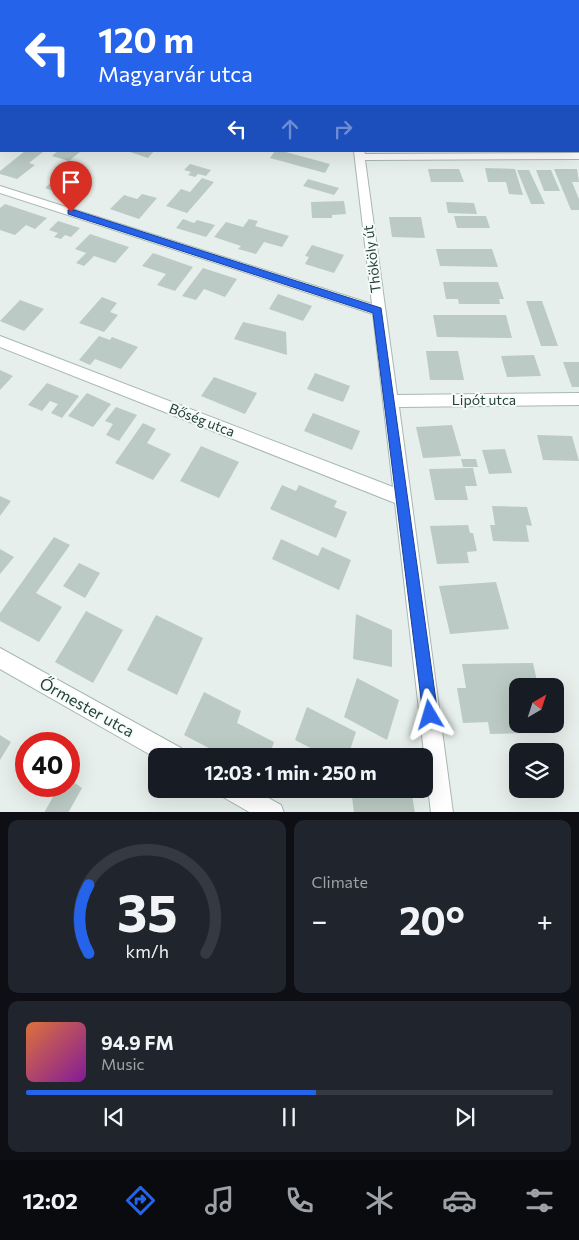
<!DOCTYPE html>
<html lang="en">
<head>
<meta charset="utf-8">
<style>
	:root { --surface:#171b24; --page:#20242c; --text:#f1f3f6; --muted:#9ea1a6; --line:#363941; --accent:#2563eb }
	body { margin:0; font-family:Commissioner,sans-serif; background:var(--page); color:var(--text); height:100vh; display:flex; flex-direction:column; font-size:19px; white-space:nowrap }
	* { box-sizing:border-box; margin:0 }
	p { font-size:16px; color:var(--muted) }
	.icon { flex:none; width:28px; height:28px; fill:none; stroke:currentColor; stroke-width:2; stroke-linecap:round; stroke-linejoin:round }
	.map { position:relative; height:812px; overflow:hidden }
	.drawer { display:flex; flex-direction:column; gap:8px; padding:8px; background:#0d0f14; flex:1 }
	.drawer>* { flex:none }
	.hud { position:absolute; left:0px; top:0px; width:580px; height:152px; box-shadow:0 5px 20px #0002; background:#2563eb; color:#fff; overflow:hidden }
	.needle { width:32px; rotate:39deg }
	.tools { position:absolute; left:509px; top:678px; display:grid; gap:10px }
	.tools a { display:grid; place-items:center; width:55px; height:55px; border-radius:10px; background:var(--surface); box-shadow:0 5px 20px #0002; font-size:25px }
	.speed { position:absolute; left:15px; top:732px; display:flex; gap:10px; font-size:25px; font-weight:700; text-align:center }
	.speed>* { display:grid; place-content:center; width:65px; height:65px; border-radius:50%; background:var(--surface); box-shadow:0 5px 20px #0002; line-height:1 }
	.speed .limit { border:8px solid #d22; background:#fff; color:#111 }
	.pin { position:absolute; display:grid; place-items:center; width:42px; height:42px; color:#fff; margin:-51px -21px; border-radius:50% 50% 50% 0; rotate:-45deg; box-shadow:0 0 5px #0007 }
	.pin .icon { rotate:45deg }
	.me { position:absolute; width:55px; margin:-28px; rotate:353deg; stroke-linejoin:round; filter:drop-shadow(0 0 4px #0008) }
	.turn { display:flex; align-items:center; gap:18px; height:105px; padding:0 15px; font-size:22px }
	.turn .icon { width:65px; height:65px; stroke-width:2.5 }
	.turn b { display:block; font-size:35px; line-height:42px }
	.lanes { display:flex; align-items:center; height:48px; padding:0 15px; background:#0003; justify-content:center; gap:25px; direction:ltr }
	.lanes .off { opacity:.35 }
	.big { font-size:38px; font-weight:700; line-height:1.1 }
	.drawer .tile { flex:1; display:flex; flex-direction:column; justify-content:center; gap:8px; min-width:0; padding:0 18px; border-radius:10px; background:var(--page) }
	.drawer .dial { align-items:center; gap:0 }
	.dial svg { height:130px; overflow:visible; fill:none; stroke:var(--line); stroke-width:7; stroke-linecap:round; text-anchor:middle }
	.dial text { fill:var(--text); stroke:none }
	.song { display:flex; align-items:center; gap:15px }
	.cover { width:60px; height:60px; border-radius:8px; background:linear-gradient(135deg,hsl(20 70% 55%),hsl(290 70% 35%)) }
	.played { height:5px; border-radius:2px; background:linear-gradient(90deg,var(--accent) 55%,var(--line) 55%) }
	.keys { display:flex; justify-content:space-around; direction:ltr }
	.heat { display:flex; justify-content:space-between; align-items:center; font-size:28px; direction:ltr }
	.drawer .tiles { flex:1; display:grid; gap:8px; grid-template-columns:1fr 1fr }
	.tile:last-child { grid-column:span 2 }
	.trip { position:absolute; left:148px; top:748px; width:285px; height:50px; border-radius:10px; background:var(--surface); box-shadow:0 5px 20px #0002; font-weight:700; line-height:50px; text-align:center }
	.dock { display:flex; height:80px; justify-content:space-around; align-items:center; background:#090b0e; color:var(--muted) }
	.dock .icon { width:35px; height:35px }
	.dock .selected { color:var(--accent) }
	.dock b { font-size:22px; color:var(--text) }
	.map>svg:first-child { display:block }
	.building { fill:#bbcac4 }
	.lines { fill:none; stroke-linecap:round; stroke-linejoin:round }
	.minor-casing { stroke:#a8b8b2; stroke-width:2 }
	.minor { fill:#fff; fill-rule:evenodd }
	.route { fill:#2563eb; stroke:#184099 }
	.labels { text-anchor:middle; stroke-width:4; stroke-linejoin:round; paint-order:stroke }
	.street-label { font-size:14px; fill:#24423a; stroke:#f7fbf9 }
	.near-street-label { font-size:16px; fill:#24423a; stroke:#f7fbf9 }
</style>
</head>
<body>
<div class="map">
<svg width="579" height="813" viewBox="0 0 579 813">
	<rect width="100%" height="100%" fill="#e6efeb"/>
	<g class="building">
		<polygon points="25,151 44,151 29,163 35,165 17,179 0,174 0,171"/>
		<polygon points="58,151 81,151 69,161 52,156"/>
		<polygon points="127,151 154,151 148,158"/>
		<polygon points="275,151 282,151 330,164 325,173 270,158"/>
		<polygon points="190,164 211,170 206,176 198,174 195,177 188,175 191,172 184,170"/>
		<polygon points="485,168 515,169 523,195 509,194 506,182 488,182"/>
		<polygon points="66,169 78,173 73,178 81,180 65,195 45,188"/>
		<polygon points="428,169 459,169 464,182 431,182"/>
		<polygon points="554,169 577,169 579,182 572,182 579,199 579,210 571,210"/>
		<polygon points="517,170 529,170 545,204 531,204"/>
		<polygon points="536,170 551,170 560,191 544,191"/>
		<polygon points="202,178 214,182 187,213 166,206 181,189 190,192"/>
		<polygon points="308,179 339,188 334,195 303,186"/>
		<polygon points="142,194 157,198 139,219 110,209 124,195 137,199"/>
		<polygon points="344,201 346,214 332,215 332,218 312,218 311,202"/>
		<polygon points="446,202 474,203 477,214 448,213"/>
		<polygon points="5,204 47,218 35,229 26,225 15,235 0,230 0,208"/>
		<polygon points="454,216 486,216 490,228 457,228"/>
		<polygon points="389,217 421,217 425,238 392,237"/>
		<polygon points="183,219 194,223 197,220 215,225 206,237 176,228"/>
		<polygon points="249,219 258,221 255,226 289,236 282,247 264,242 256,254 238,249 241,246 214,237 226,222 243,227"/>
		<polygon points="58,221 80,228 71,237 65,235 61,239 54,237 58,233 49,230"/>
		<polygon points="90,234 129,247 115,263 94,256 84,266 76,263 86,253 75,249"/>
		<polygon points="312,245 344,255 334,273 305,264 309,257 305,256"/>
		<polygon points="436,249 492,249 498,267 440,266"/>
		<polygon points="153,253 193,267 175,291 157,285 166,274 142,266"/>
		<polygon points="203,268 237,279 225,297 204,289 196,300 182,296"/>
		<polygon points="443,282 498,282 504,299 499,299 500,304 459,304 458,299 446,299"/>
		<polygon points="278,294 312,306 303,321 269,309"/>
		<polygon points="102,297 117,303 110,312 118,315 104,332 79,323"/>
		<polygon points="20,300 44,309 24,331 0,321"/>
		<polygon points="526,301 542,301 558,346 541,346"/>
		<polygon points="433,315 506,315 512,338 437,337"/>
		<polygon points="243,322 286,332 287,355 234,339"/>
		<polygon points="99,336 110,340 112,337 138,347 121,369 95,359 90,365 79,360"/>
		<polygon points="426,351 458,351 464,380 430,380"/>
		<polygon points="534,355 541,376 507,377 501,356"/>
		<polygon points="563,362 579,362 579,387 572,387"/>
		<polygon points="0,370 13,376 0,390"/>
		<polygon points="315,373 350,386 343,402 307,389"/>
		<polygon points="214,377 257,393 245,414 201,396"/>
		<polygon points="47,383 79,396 62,418 51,413 58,404 50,401 42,411 28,405"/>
		<polygon points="87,393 111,404 93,427 68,416"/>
		<polygon points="116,407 137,415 119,441 106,435 113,424 105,421"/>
		<polygon points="313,413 360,431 352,450 304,431"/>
		<polygon points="143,423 156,429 147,443 171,454 153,480 115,463"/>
		<polygon points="452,425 461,456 423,458 416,427"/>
		<polygon points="537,435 572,436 579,461 543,460"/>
		<polygon points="201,446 239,462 219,498 180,481"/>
		<polygon points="505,449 512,473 489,474 482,450"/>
		<polygon points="461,459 476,459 478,467 463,467"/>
		<polygon points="473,468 477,486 465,486 468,500 435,500 429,469"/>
		<polygon points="282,485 296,491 299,485 337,501 334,507 347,512 336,538 270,509"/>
		<polygon points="0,496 11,501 0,516"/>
		<polygon points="492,506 527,507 532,526 526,525 529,542 493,541 490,525 495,525"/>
		<polygon points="468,525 470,533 473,533 477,551 467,552 469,563 437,564 430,526"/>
		<polygon points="54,537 70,545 36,593 62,607 39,642 0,621 0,613"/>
		<polygon points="281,539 318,556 322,547 351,560 339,590 272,559"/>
		<polygon points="0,549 14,557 0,574"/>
		<polygon points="79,563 100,573 85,598 63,586"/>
		<polygon points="496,582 509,629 450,634 439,586"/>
		<polygon points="86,611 123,630 93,683 55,662"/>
		<polygon points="356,614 392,630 392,667 353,659"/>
		<polygon points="156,615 203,638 177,695 127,670"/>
		<polygon points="533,663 537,681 514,681 518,696 518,724 524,724 526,733 490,734 488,722 463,723 457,688 466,688 462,664"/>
		<polygon points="357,678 399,700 387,740 344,717"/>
		<polygon points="204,692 241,711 237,723 274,742 269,756 224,756 184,735"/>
		<polygon points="307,707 356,732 348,756 326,756 295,740"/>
		<polygon points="0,735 11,742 0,760"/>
		<polygon points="69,779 82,788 68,813 44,813 59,786 69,786"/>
		<polygon points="351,789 411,789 415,813 354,813"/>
	</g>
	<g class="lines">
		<g class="minor-casing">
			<g id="minor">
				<polygon points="218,0 233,0 234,1 219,1"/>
				<rect x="364" y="0" width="8" height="1"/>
				<rect x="0" y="35" width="1" height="5"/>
				<polygon points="354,151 364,151 365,154 579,153 579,159 365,160 397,395 579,393 579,405 399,407 453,813 431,813 395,503 0,347 0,336 393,487 373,314 0,193 0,186 372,304"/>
				<polygon points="0,648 181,748 184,756 156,756 156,758 0,669"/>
				<polygon points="220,789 252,789 281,805 284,813 251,813 223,797"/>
			</g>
		</g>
		<use href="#minor" class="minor"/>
	</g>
	<polygon class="route" points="71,209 381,308 438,715 436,720 430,722 425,720 423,715 373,313 68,214 68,210"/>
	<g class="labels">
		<g class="street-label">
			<text transform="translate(372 259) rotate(-97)" y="5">Thököly út</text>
			<text x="484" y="405">Lipót utca</text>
			<text transform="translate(202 420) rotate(21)" y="5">Bőség utca</text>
		</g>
		<g class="near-street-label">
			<text transform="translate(87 707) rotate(29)" y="6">Őrmester utca</text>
		</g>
	</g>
</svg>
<div class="tools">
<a><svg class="needle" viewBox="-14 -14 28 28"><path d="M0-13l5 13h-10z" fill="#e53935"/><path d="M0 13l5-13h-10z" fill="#9ea1a6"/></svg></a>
<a><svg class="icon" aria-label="layers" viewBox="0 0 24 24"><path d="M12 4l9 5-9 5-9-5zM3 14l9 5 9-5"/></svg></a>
</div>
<div class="speed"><div class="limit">40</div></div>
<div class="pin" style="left:71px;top:212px;background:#d93025"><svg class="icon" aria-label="arrive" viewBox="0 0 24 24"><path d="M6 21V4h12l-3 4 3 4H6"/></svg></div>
<svg class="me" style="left:430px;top:715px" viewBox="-20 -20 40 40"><path d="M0-17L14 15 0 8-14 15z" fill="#2563eb" stroke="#fff" stroke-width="4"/></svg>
<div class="trip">12:03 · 1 min · 250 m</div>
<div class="hud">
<div class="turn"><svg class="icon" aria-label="left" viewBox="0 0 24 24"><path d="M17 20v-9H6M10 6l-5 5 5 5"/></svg><div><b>120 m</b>Magyarvár utca</div></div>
<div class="lanes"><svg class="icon" aria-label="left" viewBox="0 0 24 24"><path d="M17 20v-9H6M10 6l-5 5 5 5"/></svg><svg class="icon off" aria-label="ahead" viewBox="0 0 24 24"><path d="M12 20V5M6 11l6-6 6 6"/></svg><svg class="icon off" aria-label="right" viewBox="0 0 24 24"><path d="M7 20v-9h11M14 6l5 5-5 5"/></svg></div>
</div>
</div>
<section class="drawer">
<div class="tiles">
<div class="tile dial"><svg viewBox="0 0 100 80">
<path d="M14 69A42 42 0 1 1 86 69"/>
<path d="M14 69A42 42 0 0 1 14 27" stroke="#2563eb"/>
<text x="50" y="56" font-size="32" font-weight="700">35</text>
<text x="50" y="72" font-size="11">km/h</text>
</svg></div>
<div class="tile"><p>Climate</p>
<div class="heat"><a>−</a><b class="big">20°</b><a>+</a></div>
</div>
<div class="tile">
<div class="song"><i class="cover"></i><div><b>94.9 FM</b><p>Music</p></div></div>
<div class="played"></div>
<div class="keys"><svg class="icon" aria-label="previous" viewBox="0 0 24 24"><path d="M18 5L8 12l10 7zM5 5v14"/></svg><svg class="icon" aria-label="pause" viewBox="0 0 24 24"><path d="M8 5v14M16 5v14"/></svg><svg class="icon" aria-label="next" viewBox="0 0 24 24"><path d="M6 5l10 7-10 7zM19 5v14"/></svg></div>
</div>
</div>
</section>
<nav class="dock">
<b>12:02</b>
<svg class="icon selected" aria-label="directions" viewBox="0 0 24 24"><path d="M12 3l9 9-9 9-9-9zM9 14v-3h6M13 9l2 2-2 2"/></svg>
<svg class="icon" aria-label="music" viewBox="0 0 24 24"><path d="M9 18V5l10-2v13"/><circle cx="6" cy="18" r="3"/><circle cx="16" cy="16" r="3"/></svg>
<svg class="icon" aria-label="phone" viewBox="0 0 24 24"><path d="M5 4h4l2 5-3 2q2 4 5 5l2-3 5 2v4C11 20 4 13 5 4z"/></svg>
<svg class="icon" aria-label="climate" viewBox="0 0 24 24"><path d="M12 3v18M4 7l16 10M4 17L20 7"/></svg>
<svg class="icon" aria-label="car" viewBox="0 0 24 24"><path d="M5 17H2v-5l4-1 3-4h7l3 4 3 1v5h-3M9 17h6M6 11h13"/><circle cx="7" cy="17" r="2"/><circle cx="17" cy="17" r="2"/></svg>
<svg class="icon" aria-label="filters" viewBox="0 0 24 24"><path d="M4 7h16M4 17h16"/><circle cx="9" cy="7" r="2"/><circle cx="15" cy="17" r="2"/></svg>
</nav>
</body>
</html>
